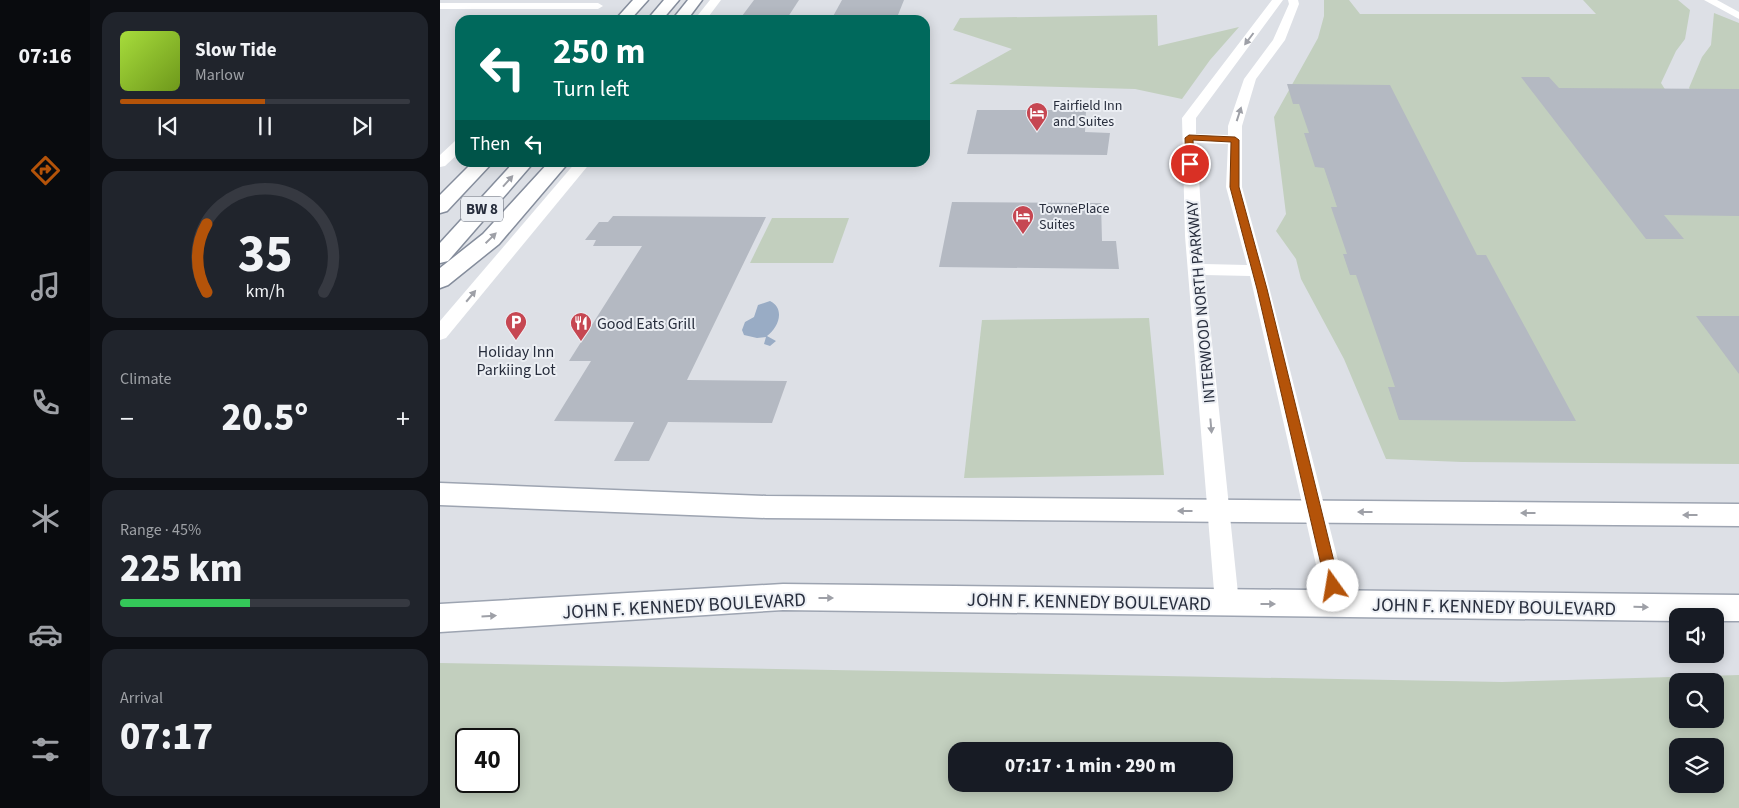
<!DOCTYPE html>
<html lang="en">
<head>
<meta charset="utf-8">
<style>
	:root { --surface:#171b24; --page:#20242c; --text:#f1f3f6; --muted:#9ea1a6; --line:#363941; --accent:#b45309 }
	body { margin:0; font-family:"Source Sans 3",sans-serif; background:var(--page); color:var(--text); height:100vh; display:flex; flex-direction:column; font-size:19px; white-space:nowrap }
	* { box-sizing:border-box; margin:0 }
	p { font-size:16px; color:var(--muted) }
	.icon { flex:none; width:28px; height:28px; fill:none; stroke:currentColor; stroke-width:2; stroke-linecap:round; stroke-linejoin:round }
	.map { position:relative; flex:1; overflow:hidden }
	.drawer { display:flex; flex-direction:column; gap:12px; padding:12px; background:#0d0f14; width:350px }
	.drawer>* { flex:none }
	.banner { position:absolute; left:15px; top:15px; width:475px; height:152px; border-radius:15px; box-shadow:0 2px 12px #0003; background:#00695c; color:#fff; overflow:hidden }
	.tools { position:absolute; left:1229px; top:608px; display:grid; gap:10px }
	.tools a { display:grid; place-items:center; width:55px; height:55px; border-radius:10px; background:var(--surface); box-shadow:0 2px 12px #0003; font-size:25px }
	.speed { position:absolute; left:15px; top:728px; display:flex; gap:10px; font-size:25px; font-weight:700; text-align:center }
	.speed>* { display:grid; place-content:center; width:65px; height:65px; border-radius:50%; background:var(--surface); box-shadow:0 2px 12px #0003; line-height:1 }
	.speed .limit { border:2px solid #111; border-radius:8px; background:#fff; color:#111 }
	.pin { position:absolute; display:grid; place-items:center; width:42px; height:42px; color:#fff; margin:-21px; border:2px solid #fff; border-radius:50%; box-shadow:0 1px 5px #0007 }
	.me { position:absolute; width:55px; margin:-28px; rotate:347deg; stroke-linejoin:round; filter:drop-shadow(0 0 4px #0008) }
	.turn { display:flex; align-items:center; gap:18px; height:105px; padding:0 15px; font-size:22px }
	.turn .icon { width:65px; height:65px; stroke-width:2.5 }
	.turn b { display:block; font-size:35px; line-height:42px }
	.then { display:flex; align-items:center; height:48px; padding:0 15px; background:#0003; gap:10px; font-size:19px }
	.big { font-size:38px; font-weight:800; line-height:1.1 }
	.drawer .widget { flex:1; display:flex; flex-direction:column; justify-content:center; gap:8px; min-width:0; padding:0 18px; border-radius:15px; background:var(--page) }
	.drawer .dial { align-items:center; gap:0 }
	.dial svg { height:130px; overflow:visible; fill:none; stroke:var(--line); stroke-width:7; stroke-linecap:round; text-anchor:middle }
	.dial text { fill:var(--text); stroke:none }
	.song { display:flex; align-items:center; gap:15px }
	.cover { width:60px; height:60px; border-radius:8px; background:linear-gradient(135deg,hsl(80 70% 55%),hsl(80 70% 35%)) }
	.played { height:5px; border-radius:2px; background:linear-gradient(90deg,var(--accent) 50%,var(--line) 50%) }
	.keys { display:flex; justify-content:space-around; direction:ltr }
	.heat { display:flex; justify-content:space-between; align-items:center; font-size:28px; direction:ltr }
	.charge { height:8px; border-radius:4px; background:linear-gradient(90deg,#34c759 45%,var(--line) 0) }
	.trip { position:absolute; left:508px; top:742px; width:285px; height:50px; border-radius:15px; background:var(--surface); box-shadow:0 2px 12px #0003; font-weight:800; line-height:50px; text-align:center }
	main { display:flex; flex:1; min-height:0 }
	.dock { display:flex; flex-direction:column; width:90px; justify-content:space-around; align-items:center; background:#090b0e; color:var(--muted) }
	.dock .icon { width:35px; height:35px }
	.dock .selected { color:var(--accent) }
	.dock b { font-size:22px; color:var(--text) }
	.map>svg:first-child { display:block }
	.green { fill:#c2cfbe; fill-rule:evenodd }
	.water { fill:#99acc5 }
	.building { fill:#b4b9c2 }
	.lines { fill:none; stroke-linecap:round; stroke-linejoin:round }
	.primary-casing { stroke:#9da4b1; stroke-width:3 }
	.highway-casing { stroke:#858d9c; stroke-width:3 }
	.secondary { fill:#fff; fill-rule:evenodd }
	.primary { fill:#fff; fill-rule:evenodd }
	.highway { fill:#fff; fill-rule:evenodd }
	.oneway { fill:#9ea0a7 }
	.route { fill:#b45309; stroke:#753606 }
	.labels { text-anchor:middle; stroke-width:4; stroke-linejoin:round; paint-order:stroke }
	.far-poi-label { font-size:14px; fill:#272d3c; stroke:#eceff4; text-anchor:start }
	.shield { fill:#eceff4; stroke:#626773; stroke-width:1 }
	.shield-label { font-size:15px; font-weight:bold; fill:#272d3c }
	.street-label { font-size:16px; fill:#272d3c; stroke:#eceff4 }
	.poi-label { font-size:16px; fill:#272d3c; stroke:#eceff4; text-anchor:start }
	.near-street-label { font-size:19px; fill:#272d3c; stroke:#eceff4 }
</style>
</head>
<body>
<main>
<nav class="dock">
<b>07:16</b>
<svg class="icon selected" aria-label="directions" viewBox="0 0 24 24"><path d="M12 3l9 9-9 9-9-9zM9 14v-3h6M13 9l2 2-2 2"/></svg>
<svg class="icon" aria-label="music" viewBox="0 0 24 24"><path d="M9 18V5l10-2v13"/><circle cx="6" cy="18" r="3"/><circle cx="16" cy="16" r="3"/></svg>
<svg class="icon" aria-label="phone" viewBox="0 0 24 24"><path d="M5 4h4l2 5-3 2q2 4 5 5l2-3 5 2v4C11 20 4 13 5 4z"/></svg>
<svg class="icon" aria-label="climate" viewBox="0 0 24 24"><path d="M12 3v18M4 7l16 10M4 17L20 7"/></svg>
<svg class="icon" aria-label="car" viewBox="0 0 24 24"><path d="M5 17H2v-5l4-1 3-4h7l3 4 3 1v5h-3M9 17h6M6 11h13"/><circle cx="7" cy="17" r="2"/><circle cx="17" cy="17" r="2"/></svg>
<svg class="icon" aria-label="filters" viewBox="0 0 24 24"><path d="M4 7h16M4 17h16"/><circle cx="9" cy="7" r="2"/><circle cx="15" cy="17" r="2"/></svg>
</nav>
<section class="drawer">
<div class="widget">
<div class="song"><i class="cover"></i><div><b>Slow Tide</b><p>Marlow</p></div></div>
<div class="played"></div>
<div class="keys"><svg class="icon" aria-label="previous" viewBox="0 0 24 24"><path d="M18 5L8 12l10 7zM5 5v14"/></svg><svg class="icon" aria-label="pause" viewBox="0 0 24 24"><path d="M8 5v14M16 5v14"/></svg><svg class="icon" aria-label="next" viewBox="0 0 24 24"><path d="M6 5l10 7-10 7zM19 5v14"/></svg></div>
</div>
<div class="widget dial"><svg viewBox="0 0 100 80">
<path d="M14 69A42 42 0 1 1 86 69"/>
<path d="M14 69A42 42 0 0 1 14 27" stroke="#b45309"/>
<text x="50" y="56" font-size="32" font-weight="700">35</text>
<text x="50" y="72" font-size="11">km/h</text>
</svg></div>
<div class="widget"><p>Climate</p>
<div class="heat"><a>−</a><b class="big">20.5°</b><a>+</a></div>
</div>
<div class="widget"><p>Range · 45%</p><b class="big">225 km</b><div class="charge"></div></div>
<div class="widget"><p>Arrival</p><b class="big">07:17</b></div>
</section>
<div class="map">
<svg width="1299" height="808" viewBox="0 0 1299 808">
	<rect width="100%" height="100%" fill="#dde0e6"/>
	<g class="green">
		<polygon points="884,0 909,0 920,14 1156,14 1143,0 1238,0 1250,10 1245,39 1236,51 1221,83 1235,105 1299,129 1299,464 1022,462 946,459 904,359 861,279 856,259 836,231 846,214 834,117 878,38 884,16"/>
		<polygon points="1274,13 1299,23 1299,117 1260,104 1249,88 1262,57 1271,45"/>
		<polygon points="717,15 718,46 799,27 770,60 742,99 695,89 509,84 572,49 513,30 520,18"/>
		<polygon points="332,218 409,218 393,263 310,263"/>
		<polygon points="709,318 724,475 524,478 542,320"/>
		<path d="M0,663L1062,682L1299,675V808H0ZM1275,681V719H1238V681ZM26,739H69V781H26ZM1275,746V784H1238V746ZM784,751V784H516V751Z"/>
	</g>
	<path class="water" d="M330,301C346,309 338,328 327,336L336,341L330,346L324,344L326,337L317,338L304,335L302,330L305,322L314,317L318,305Z"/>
	<g class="building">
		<polygon points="314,0 359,0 346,20 299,20"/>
		<polygon points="402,0 464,0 456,20 391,20"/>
		<polygon points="1081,77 1109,77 1119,88 1299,89 1299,216 1224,215 1244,239 1206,239"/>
		<polygon points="847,84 950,85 1037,255 1046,255 1136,421 959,420 948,387 955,387 916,275 910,275 903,254 907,254 891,207 897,207 884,168 875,167 864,133 869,133 859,104 853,104"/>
		<polygon points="537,110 646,110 645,132 670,133 667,155 527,154"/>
		<polygon points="512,202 661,203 662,241 676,241 679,269 499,267"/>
		<polygon points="173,216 326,217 247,380 347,381 332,423 228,422 209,461 174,461 194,422 114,421 151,361 129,361 202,246 153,246 156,240 145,240 159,222 168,222"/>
		<polygon points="1256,316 1299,316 1299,374"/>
	</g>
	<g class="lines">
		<g class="primary-casing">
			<g id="primary">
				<polygon points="0,483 326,496 1299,504 1299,526 326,518 0,505"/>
				<polygon points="343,584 1299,595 1299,621 1275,621 1275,616 1238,616 1238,621 343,610 0,632 0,604"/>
			</g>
		</g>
		<g class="highway-casing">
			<g id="highway">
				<polygon points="193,0 208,0 190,20 175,20"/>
				<polygon points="224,0 239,0 222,20 207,20"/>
				<polygon points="248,0 262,0 247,20 232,20"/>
				<polygon points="33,162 53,162 7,211 0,213 0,195"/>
				<polygon points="74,162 94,162 8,261 0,263 0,243"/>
				<polygon points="109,162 129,162 59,244 8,285 0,288 0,268 43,234"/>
			</g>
		</g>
		<g class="secondary">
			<polygon points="270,0 281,0 266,20 254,20"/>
			<path d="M832,0H843L756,118V134L788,135V126L804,79L833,40L849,4L848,0H858L859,4L845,40L816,79L802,126V187L825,271L909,604L906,612L897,616L888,612L885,604L810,276L765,275L799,603L796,611L787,615L778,611L775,603L745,236L742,118ZM757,143L788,144L786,187L807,265L764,264Z"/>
			<polygon points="1264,0 1277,0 1299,12 1299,19"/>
			<polygon points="0,3 158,3 163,6 158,9 0,9"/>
			<polygon points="20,140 20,152 5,166 0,167 0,155 15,141"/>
			<polygon points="136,162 151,162 6,338 0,340 0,321"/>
		</g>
		<use href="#primary" class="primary"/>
		<use href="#highway" class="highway"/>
	</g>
	<defs><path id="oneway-solid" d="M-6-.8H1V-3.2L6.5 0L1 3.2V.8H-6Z" transform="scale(1.25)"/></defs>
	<g class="oneway">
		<use href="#oneway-solid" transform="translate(809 39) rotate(127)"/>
		<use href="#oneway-solid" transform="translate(799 114) rotate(-72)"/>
		<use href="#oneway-solid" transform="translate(68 181) rotate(-48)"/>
		<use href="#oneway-solid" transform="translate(51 238) rotate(-44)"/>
		<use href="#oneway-solid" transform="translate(31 296) rotate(-50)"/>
		<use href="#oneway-solid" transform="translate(771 426) rotate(85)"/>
		<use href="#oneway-solid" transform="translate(745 511) rotate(180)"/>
		<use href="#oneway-solid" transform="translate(925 512) rotate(-180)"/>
		<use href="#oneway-solid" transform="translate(1088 513) rotate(-180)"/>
		<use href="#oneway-solid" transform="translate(1250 515) rotate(-180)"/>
		<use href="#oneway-solid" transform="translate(386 598)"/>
		<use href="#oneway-solid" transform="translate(828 604)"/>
		<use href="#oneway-solid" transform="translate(1201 607) rotate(1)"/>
		<use href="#oneway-solid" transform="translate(49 616) rotate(-3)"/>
	</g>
	<polygon class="route" points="749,135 795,137 799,140 799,187 827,289 900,586 898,590 893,592 888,590 886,586 817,289 790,187 791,142 753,140 754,164 750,166 746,164 745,138"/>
	<defs>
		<g id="hotel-pin" transform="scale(1.125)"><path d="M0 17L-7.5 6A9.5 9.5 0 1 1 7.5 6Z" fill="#c64752" stroke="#eceff4"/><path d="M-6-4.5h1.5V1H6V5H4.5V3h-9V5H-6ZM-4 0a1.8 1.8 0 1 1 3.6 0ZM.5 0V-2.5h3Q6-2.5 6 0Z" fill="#fff"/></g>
		<g id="parking-pin" transform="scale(1.125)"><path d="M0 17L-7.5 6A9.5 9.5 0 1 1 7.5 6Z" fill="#c64752" stroke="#eceff4"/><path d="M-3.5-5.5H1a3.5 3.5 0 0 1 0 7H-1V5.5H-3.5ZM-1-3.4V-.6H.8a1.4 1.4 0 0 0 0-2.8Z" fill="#fff"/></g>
		<g id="restaurant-pin" transform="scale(1.125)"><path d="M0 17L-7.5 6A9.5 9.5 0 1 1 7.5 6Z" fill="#c64752" stroke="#eceff4"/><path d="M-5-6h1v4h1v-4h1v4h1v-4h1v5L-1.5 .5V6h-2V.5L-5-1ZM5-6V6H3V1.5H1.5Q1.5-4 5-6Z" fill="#fff"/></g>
	</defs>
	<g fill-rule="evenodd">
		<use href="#hotel-pin" x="597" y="113"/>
		<use href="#hotel-pin" x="583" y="216"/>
		<use href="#parking-pin" x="76" y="322"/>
		<use href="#restaurant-pin" x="141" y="323"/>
	</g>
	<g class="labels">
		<g class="far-poi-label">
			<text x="613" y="110">Fairfield Inn<tspan x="613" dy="16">and Suites</tspan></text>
			<text x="599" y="213">TownePlace<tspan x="599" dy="16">Suites</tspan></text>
		</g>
		<rect class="shield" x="21" y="196.5" width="42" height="25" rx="4"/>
		<g class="shield-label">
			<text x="42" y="214">BW 8</text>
		</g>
		<g class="street-label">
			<text transform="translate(760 302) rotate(-95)" y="6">INTERWOOD NORTH PARKWAY</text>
		</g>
		<g class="poi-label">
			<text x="157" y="329">Good Eats Grill</text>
			<text x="76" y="357" text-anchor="middle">Holiday Inn<tspan x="76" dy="18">Parkiing Lot</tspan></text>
		</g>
		<g class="near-street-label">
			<text transform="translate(649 601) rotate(1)" y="7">JOHN F. KENNEDY BOULEVARD</text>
			<text transform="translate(244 605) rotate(-3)" y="7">JOHN F. KENNEDY BOULEVARD</text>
			<text transform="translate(1054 606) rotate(1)" y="7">JOHN F. KENNEDY BOULEVARD</text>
		</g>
	</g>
</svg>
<div class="tools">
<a><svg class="icon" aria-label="sound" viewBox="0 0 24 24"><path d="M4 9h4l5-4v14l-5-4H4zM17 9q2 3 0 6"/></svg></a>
<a><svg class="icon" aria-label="search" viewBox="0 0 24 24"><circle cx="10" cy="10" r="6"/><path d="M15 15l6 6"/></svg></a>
<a><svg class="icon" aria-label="layers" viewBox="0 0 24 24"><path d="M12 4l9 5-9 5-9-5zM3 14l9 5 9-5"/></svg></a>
</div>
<div class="speed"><div class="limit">40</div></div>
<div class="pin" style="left:750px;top:164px;background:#d93025"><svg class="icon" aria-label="arrive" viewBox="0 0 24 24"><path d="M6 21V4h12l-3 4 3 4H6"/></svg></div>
<svg class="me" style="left:893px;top:586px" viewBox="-20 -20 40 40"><circle r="19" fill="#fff"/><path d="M0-13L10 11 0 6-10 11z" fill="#b45309"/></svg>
<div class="trip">07:17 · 1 min · 290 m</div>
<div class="banner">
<div class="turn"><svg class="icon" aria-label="left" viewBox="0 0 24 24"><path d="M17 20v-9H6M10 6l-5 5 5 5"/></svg><div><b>250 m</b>Turn left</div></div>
<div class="then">Then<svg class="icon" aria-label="left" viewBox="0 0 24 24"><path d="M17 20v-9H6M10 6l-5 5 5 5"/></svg></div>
</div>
</div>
</main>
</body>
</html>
